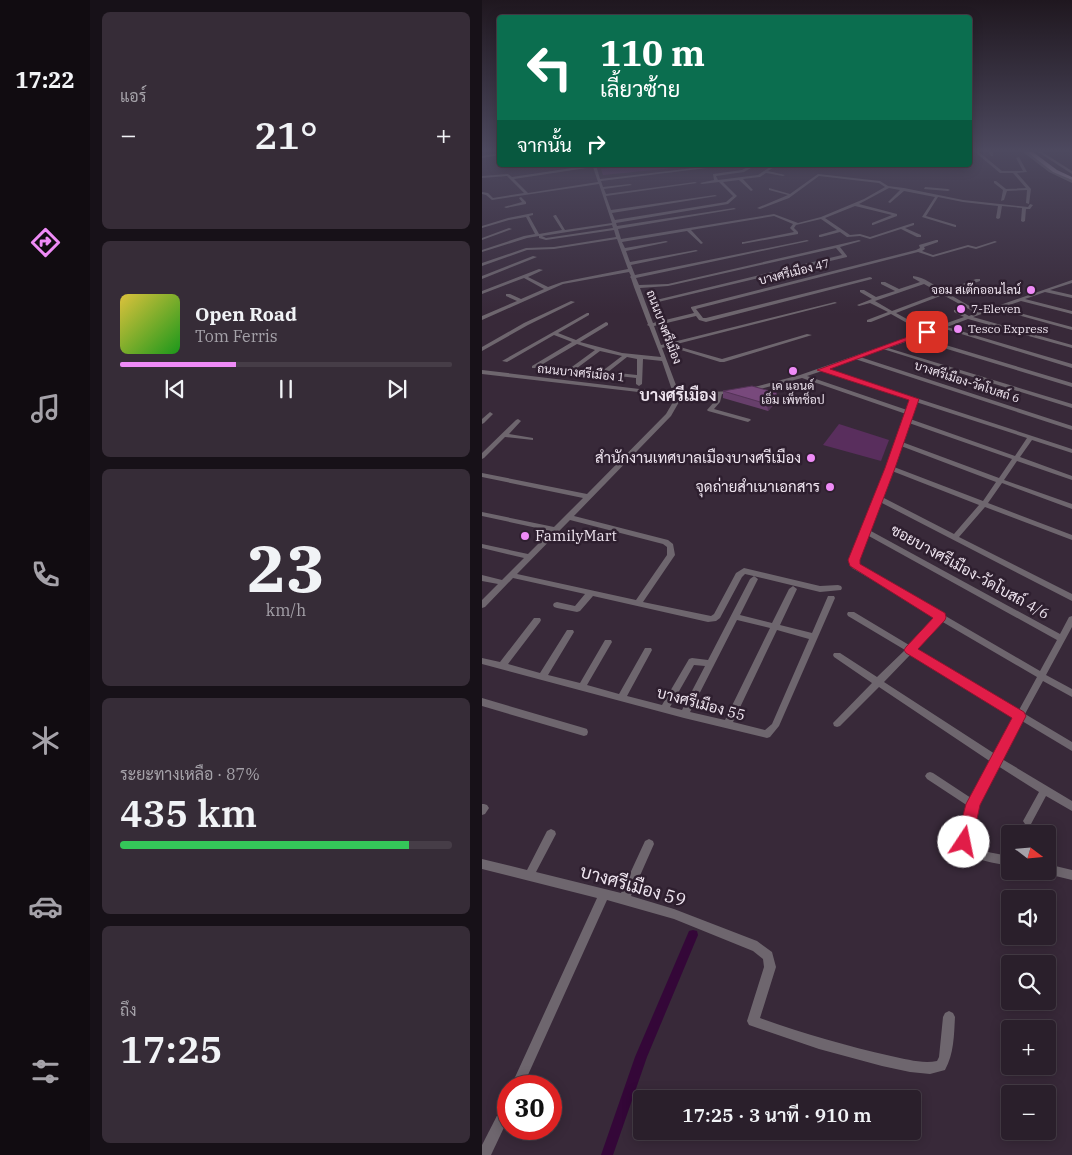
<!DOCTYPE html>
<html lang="th">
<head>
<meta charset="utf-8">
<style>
	:root { --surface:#2a1f2b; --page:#362c37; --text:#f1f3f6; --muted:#a5a2a9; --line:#463d47; --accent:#ef8bf7 }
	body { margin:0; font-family:"IBM Plex Serif",Sarabun,serif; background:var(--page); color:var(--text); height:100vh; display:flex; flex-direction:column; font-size:19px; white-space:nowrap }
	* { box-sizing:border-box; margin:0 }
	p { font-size:16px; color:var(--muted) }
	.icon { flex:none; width:28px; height:28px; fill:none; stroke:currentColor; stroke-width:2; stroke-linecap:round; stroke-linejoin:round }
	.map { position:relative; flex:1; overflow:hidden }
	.drawer { display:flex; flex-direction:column; gap:12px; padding:12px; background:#171118; width:392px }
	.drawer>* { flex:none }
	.guide { position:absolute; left:15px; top:15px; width:475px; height:152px; border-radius:5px; box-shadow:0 2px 12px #0003,0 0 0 1px var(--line); background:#0b6e4f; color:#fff; overflow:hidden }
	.needle { width:32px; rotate:106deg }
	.tools { position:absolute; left:519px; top:825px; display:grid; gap:10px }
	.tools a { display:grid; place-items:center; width:55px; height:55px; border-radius:5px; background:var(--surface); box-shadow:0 2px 12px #0003,0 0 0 1px var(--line); font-size:25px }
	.speed { position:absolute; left:15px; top:1075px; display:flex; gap:10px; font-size:25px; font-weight:700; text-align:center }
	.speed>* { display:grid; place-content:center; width:65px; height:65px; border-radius:50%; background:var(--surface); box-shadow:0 2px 12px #0003,0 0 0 1px var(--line); line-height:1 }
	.speed .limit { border:8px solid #d22; background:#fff; color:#111 }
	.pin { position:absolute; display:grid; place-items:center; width:42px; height:42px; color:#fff; margin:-21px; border-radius:10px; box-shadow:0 2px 8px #0006 }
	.me { position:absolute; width:55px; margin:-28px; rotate:11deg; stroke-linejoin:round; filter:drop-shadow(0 0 4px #0008) }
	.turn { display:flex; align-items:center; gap:18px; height:105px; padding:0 20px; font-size:22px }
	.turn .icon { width:65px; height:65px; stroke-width:2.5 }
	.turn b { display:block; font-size:35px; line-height:42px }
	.then { display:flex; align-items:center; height:48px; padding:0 20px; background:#0003; gap:10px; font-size:19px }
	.big { font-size:38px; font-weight:600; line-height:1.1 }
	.drawer .card { flex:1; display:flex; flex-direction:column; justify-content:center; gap:8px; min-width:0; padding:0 18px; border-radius:8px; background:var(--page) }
	.drawer .dial { align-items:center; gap:0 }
	.dial b { font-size:65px; line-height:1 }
	.song { display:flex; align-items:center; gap:15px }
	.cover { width:60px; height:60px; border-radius:8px; background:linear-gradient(135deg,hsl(50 70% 55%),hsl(120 70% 35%)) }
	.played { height:5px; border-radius:2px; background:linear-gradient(90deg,var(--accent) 35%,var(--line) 35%) }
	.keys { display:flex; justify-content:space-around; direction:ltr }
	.heat { display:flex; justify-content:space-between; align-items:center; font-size:28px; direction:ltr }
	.charge { height:8px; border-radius:4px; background:linear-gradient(90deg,#34c759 87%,var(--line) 0) }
	.trip { position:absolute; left:151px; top:1090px; width:288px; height:50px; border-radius:5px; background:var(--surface); box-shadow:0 2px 12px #0003,0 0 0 1px var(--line); font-weight:600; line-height:50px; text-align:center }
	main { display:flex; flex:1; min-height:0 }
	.menu { display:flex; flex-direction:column; width:90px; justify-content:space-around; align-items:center; background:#110c11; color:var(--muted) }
	.menu .icon { width:35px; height:35px }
	.menu .selected { color:var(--accent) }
	.menu b { font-size:22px; color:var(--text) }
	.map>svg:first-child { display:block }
	.green { fill:#592e5d }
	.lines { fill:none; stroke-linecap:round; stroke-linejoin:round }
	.canal { fill:#340738; fill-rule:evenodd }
	.minor { fill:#6e666e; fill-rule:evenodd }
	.major { fill:#ac9dad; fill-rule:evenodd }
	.wall { fill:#673f6b }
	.shaded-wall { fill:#543357 }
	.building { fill:#78497c; stroke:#543357 }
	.route { fill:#e11d48; stroke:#92132f }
	.poi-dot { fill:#ef8bf7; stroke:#2e1f2f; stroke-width:2 }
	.labels { text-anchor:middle; stroke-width:5; stroke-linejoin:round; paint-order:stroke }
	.far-street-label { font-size:12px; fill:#eee4ef; stroke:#2e1f2f }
	.far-poi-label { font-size:12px; fill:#eee4ef; stroke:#2e1f2f; text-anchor:start }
	.poi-label { font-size:15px; fill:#eee4ef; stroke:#2e1f2f; text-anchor:end }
	.street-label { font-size:15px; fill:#eee4ef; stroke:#2e1f2f }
	.far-district-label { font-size:16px; font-weight:bold; fill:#eee4ef; stroke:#2e1f2f }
	.near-street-label { font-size:18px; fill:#eee4ef; stroke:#2e1f2f }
</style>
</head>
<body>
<main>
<nav class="menu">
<b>17:22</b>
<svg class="icon selected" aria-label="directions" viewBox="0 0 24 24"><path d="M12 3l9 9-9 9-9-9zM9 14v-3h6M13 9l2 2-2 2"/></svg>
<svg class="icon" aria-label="music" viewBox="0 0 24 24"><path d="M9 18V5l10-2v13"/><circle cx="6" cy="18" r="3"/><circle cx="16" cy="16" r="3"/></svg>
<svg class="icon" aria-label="phone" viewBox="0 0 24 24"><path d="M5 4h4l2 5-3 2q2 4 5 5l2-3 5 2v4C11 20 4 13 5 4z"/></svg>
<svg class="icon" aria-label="climate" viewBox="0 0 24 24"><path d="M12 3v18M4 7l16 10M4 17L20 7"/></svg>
<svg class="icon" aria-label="car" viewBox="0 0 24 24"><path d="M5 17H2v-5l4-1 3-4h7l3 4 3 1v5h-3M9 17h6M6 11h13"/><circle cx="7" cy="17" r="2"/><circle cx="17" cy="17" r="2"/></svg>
<svg class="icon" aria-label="filters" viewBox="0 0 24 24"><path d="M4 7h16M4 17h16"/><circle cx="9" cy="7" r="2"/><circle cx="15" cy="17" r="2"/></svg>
</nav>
<section class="drawer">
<div class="card"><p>แอร์</p>
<div class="heat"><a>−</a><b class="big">21°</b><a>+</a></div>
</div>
<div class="card">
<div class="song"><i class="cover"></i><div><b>Open Road</b><p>Tom Ferris</p></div></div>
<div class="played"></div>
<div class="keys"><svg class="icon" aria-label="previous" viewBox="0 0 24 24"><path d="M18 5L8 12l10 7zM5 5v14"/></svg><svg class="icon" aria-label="pause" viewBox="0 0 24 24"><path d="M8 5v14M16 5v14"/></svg><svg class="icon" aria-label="next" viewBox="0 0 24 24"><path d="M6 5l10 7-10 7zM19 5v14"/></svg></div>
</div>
<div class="card dial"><b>23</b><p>km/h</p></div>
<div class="card"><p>ระยะทางเหลือ · 87%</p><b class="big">435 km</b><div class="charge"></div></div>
<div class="card"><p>ถึง</p><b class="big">17:25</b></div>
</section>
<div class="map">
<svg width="590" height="1155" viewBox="0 0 590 1155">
	<rect width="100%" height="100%" fill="#382939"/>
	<g class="green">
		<polygon points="156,165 202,165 202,167 121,175 119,169"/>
		<polygon points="357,424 407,440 399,461 341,445"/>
	</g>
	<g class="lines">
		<polygon class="canal" points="211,930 215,931 216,935 165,1057 131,1155 119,1155 153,1057 207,931"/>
		<g class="minor">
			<polygon points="493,152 497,152 520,171 541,171 534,158 537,157 545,172 535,173 549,189 547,204 544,203 545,190 525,191 522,200 519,201 521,190 512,183 512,181 514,181 524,189 544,188 531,173 518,173"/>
			<polygon points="507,152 511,152 511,156 509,156"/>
			<polygon points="541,152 545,152 569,170 590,180 590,183 567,172"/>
			<polygon points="556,152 560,152 590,171 590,174"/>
			<polygon points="18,153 18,155 0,158 0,156"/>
			<path d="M110,165H114L118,179L238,165H249L119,181L121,187L148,184L150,185L122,189L124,194L213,182L215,183L124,196L129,210L233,195L235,196L130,213L133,220L244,202L251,196L237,182L220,184L218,183L232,180L231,174L260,170L269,165H274L262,172L234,176L236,180L276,175L291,165H295L286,171L303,175L301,176L284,173L278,177L261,179L271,190L269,191L257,180L241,182L255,196L246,204L134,223L135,226L252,208L254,209L136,229L139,239L292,214L316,223L339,217L382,199L403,187L397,183L337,176L307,198L278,209L275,208L306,195L287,190V188L308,194L336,174L398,181L406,186L422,188L481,200L546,207L548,204L551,205L548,209H544L543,221L541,222L539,221L540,208L520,206L518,218L516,219L514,218L516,206L481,202L456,197L444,216L474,225V227H473L440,217L453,197L422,191L408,203L406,202L418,190L407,188L377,204L415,214V216L391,225H390V223L410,215L373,206L343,218L368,235L378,234L388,237L431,223H432V225L423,228L439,235V237H435L419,229L388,239L378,236L365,237L358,232L339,237H337V235L355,230L339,219L314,225L312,228L316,232V234L260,244V242H262L312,232L308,228L311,224L292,216L209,230L221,243L219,244L205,231L140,242L143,248L184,241L186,242L144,251L148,262L214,250L216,251L149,265L153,275L325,240L327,241L154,278L157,285L186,284L377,240L379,241L358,247L365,256V257L172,303H170V301L360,255L354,248L186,286L158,288L171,323L212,313L209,308V307L434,250L438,248L437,245L454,240H456V242L442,247L443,249L440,251L451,255L486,245L494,247L513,241L515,242L494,249L486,247L451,257L436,252L214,309L221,318H224L388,277L390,278V279L224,322L217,320L214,316L172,326L179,345L353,302L355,303L191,345L240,359L325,334L330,335L242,362H238L186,346L180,348L197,393L253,391V393L240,394L238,402L232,409L268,419L269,420L266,422L226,411L225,410L232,402L235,395L197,397V402L189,416L92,516L186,540L191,544L193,555L161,602L229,616L232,614L254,573L262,568L338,586L356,585L359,586L360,588L359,590L338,592L263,574L260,577L238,618L234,621L226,622L111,596L98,611L95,612L75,608L72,607L71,605L72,603L75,602L93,606L103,594L31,578L3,607L0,608V600L16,584L0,581V575L20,580L42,558L0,548V544L46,554L69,531L0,516V512L72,527L101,498L0,477V473L105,494L184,414L191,402V396L0,374V370L191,393L180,361L161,359L160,384L157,386L154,384V378L119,374V372L140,356L118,351L87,374H83V372L113,350L95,344L54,368H50V366L90,342L72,335L25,362L20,361L105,313H107V315L76,333L94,340L124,322L126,323V325L98,342L140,353L179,357L167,326L165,325L166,324L152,287L149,278L148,277L149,276L147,272L81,284L0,320V316L35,301L24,296V294H28L39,299L62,289L42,278L0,294V291L57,269L61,270L46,277L66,287L80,282L146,269L135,239L72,249L45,250L0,266V263L44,248L72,247L134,237L132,230L64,240L57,238V236L45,238L0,252V250L42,236L53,234L44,217L27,220L0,228V226L26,218L51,213V215L47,216L57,234L80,230L71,216L73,215H74L83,230L130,223L117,184L10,200L4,195L0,194V192L6,193L11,198L42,193L25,176L0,178V176L26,174L30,177ZM111,167L116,182L46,193L32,179ZM130,225L131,228L64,238L60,236ZM145,357L155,359V375L126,372ZM88,520L181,544L185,547V555L154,600L35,574Z"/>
			<polygon points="443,187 466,189 468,190 466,191 442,189"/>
			<polygon points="39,197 44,202 44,204 24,208 22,207 40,202 37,198"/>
			<polygon points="27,228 30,229 0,240 0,238"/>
			<polygon points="51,256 55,257 0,279 0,276"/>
			<path d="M431,276C442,277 453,286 462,291L494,279H498V281L465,293L498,312L590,280V283L568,290L590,295V298L563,292L543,299L590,311V314L539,301L519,308L590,327V330L514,309L491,317L590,345V348L486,319L465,327L590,364V368L460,328L437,337L590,383V387L432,339L406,348L590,404V408L401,349L378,357L590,426V430L373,359L345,369L590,449V453L550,440L538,457L590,476V480L535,461L522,480L590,504V509L520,483L506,503L590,535V540L503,507L477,537L590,594V601L398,502L387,530L578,634L587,617L590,616V627L564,675L590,689V697L561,681L543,714L590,742V751L540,721L520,759L590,801V811L564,796L549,824L546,826L543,824L541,821L557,792L516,766C509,780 478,832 491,845C498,852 518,854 528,856V866C511,862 481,861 478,840C477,829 482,816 486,806L445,779L443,776L445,773L448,772L451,773L489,798L509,762L397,687L358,726L355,727L352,726L351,723L390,683L352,657L351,655L352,653H358L395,677L423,650L366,616L365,614L366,612H372L427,645L453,617L370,568L368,560L405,468L424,414L320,378L267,392L264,390L265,389L318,375L441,332L409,314L389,322H385V320L406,312L388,303L377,306L375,305L390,299L378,292V290H382L394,297L413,291L399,284V282H403L417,289L438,282L431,278ZM442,284L458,293L410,311L393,301ZM461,295L494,313L487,316L476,310H472V312L482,317L445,330L414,313ZM340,371L429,400L425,410L325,376ZM434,402L545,438L533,456L428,419ZM427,423L530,459L517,478L420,442ZM419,446L514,482L501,501L412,467ZM410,471L497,505L472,534L400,497ZM385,535L575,640L558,671L376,565V560ZM459,621L555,677L537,710L434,649ZM429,654L533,717L513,754L402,682Z"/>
			<polygon points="89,301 93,302 46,325 0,351 0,347 42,323"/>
			<polygon points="8,412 11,414 2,423 0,424 0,419"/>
			<polygon points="36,419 39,421 27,434 51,438 51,440 23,437 2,458 0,459 0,453 34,420"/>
			<path d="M272,576L276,579L258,615L290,623L307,589L311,586L315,589L298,625L330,633L346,596H352L353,598L297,726L288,737L285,738L202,718L0,664V658L18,662L52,618H58L59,620L58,622L26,664L58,673L85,630H91L92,632L66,675L98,683L123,640H129L130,642L105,685L137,694L163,648H169L170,650L145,696L180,705L207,659L210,658L226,660L268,579ZM255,620L288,628L243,720L208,712ZM295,630L327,639L290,724L283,730L251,722ZM212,665L223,666L200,710L188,707Z"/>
			<polygon points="0,698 102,728 105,729 106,732 105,735 102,736 0,706"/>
			<polygon points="0,804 2,804 5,805 7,808 3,814 0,815"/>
			<path d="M69,829L73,831L74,834L54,872L139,893L163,841L167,839L171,841L172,844L149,896L192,909L275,941L290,952L294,967L278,1018C320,1033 365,1046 409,1056C424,1059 440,1064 455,1061L457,1057L461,1017L463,1013L467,1011L471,1013L473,1017C472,1035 472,1054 463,1070L448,1074L428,1072L400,1066L337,1049L267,1025L265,1021L282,967L281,959L271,951L192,919L125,900L41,1086H29L115,898L0,869V859L45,870L65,831Z"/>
			<polygon points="565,864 590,870 590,880 561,873 561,871 565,871"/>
			<polygon points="26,1100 26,1119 9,1155 0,1155 0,1145 22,1102"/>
		</g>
		<polygon class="major" points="545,152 551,152 575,170 590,177 590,180 571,172"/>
	</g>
	<polygon class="wall" points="241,391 295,401 286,411 241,398"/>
	<polygon class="shaded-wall" points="295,393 295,401 286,411 285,404"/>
	<polygon class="building" points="270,386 295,393 285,404 241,391"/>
	<linearGradient id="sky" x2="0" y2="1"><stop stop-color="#1f171f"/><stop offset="0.48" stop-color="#4d495f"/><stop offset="1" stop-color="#4d495f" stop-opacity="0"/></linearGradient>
	<rect width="590" height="314" fill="url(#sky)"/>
	<polygon class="route" points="442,331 449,332 348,369 437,399 413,468 378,560 378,564 463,613 464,617 463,620 436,649 542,712 544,716 498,805 490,842 487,847 482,849 477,847 474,842 484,804 530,718 424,653 422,650 424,647 451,618 368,566 366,560 403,468 427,400 335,370"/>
	<g class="poi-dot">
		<circle cx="549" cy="290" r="5"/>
		<circle cx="479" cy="309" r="5"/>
		<circle cx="476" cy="329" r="5"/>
		<circle cx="311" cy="371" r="5"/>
		<circle cx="329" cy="458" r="5"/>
		<circle cx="348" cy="487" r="5"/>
		<circle cx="43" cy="536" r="5"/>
	</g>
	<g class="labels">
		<g class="far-street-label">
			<text transform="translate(312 272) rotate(-14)" y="4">บางศรีเมือง 47</text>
			<text transform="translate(182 327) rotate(69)" y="4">ถนนบางศรีเมือง</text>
			<text transform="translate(99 373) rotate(6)" y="4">ถนนบางศรีเมือง 1</text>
			<text transform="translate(485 382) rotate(18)" y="4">บางศรีเมือง-วัดโบสถ์ 6</text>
		</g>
		<g class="far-poi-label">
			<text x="539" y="294" text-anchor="end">จอม สเต๊กออนไลน์</text>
			<text x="489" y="313">7-Eleven</text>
			<text x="486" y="333">Tesco Express</text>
			<text x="311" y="390" text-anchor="middle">เค แอนด์<tspan x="311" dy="14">เอ็ม เพ็ทช็อป</tspan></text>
		</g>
		<g class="poi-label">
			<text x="319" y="463">สำนักงานเทศบาลเมืองบางศรีเมือง</text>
			<text x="338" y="492">จุดถ่ายสำเนาเอกสาร</text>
			<text x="53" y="541" text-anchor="start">FamilyMart</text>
		</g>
		<g class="street-label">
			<text transform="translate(488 572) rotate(29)" y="5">ซอยบางศรีเมือง-วัดโบสถ์ 4/6</text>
			<text transform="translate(219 704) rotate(15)" y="5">บางศรีเมือง 55</text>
		</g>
		<g class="far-district-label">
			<text x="196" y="401">บางศรีเมือง</text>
		</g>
		<g class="near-street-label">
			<text transform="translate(151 886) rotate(16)" y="6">บางศรีเมือง 59</text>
		</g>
	</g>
</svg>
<div class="tools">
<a><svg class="needle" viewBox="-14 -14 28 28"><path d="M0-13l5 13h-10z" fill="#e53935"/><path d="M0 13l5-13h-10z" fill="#a5a2a9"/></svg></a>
<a><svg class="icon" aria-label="sound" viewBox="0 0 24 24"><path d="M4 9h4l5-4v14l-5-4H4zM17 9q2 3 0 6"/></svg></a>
<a><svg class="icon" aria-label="search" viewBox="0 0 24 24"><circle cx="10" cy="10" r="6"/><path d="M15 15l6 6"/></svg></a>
<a>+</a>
<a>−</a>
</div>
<div class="speed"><div class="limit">30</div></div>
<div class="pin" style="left:445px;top:332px;background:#d93025"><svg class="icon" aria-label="arrive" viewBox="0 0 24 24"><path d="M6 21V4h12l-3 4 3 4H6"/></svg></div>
<svg class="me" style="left:482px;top:842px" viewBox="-20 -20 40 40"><circle r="19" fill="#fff"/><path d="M0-13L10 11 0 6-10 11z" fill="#e11d48"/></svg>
<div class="trip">17:25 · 3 นาที · 910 m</div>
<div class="guide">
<div class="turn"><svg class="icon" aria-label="left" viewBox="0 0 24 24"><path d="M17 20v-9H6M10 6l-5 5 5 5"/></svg><div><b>110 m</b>เลี้ยวซ้าย</div></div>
<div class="then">จากนั้น<svg class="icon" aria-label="right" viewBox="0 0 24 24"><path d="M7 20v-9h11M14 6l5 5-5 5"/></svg></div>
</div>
</div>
</main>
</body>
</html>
